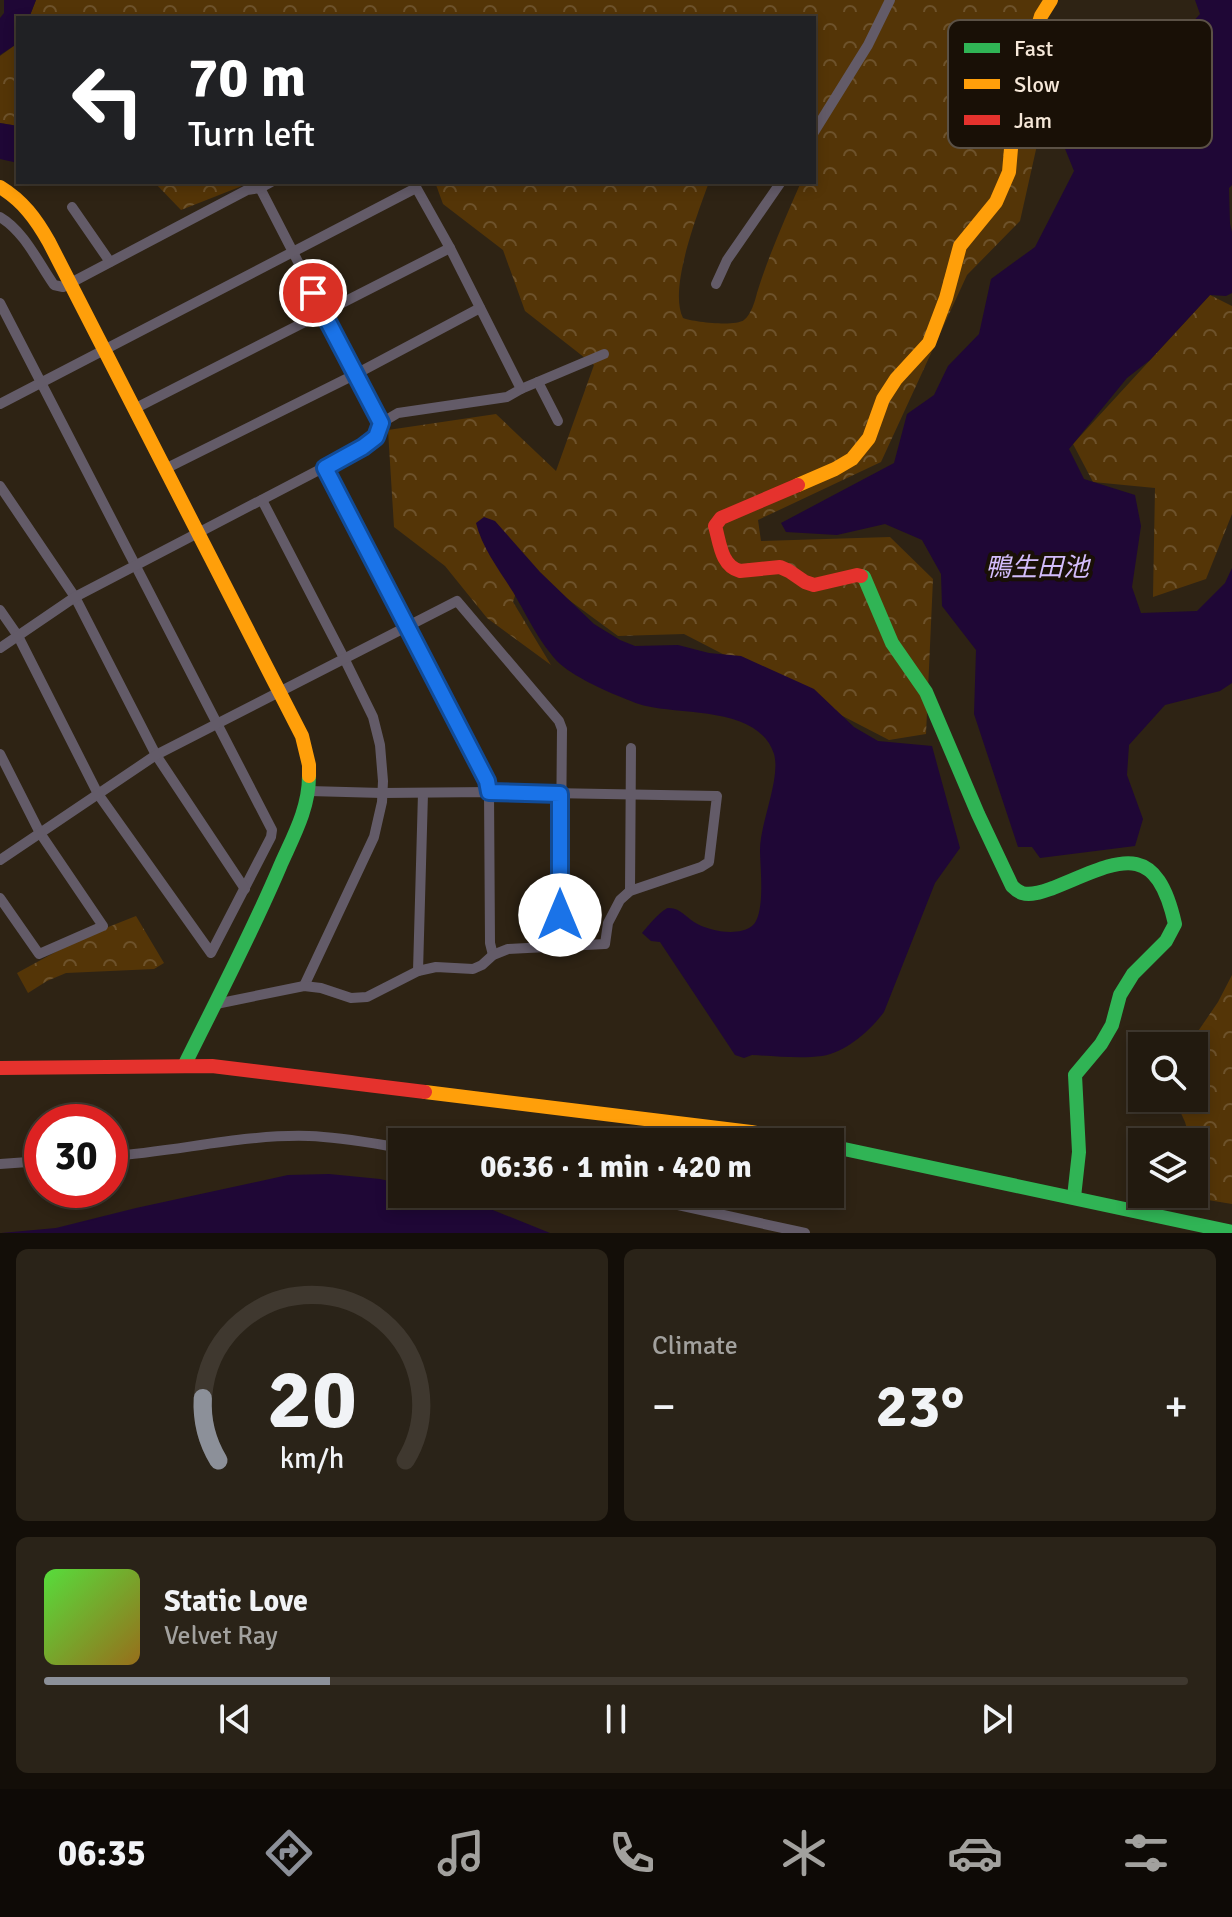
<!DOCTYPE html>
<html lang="en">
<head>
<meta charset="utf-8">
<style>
	:root { --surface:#221a0f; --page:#2a2318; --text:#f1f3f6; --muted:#a2a19e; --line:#3f382f; --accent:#8c9099 }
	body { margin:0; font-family:Signika,"Noto Sans JP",sans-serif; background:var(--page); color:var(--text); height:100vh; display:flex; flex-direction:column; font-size:30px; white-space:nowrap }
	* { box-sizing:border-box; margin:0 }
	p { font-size:26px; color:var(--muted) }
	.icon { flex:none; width:44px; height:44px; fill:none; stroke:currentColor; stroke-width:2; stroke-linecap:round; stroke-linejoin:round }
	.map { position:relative; height:1233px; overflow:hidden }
	.details { display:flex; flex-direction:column; gap:16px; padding:16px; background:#130e08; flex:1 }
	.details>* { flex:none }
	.hud { position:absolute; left:16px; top:16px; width:800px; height:168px; border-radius:0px; box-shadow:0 4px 12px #0003,0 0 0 2px var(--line); background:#202124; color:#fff; overflow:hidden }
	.fabs { position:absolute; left:1128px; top:1032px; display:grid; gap:16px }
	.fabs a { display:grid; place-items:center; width:80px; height:80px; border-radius:0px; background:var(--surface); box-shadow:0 4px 12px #0003,0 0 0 2px var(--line); font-size:40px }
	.speed { position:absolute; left:24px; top:1104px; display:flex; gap:16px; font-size:40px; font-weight:700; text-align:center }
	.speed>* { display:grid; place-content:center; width:104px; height:104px; border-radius:50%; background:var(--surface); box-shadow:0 4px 12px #0003,0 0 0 2px var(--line); line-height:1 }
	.speed .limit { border:12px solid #d22; background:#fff; color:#111 }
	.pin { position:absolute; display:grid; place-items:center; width:68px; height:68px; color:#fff; margin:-34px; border:4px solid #fff; border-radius:50%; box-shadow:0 2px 8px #0007 }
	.me { position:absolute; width:88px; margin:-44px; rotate:0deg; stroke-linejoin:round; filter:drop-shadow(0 0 6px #0008) }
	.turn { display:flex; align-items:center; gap:28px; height:168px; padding:0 40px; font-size:36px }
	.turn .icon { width:104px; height:104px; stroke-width:2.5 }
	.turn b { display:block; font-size:56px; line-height:68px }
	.big { font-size:60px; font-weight:700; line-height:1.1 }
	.details .card { flex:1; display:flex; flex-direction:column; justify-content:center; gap:12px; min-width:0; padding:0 28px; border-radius:12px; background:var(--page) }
	.details .dial { align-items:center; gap:0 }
	.dial svg { height:208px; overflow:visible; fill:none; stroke:var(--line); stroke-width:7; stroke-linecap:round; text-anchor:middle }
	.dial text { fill:var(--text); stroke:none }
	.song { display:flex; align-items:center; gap:24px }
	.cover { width:96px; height:96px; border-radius:12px; background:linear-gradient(135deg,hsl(110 70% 55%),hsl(40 70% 35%)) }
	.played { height:8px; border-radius:4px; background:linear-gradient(90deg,var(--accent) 25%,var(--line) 25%) }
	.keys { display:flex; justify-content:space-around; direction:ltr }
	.heat { display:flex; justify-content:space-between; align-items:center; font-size:44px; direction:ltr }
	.details .tiles { flex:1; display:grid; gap:16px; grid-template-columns:1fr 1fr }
	.card:last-child { grid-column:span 2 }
	.trip { position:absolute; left:388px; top:1128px; width:456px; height:80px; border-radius:0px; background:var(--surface); box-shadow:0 4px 12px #0003,0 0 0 2px var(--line); font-weight:700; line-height:80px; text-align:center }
	.dock { display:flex; height:128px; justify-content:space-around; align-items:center; background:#0e0a06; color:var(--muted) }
	.dock .icon { width:56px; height:56px }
	.dock .on { color:var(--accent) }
	.dock b { font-size:36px; color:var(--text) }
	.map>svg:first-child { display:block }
	.forest { fill:url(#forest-crowns) }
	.water { fill:#1f0736 }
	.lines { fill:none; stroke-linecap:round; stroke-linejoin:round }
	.street { stroke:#635b68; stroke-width:10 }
	.fast { stroke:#30b455; stroke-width:14 }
	.slow { stroke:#ff9f0a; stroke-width:14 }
	.jam { stroke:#e5322d; stroke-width:14 }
	.route-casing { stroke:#114b97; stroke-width:20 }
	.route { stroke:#1a73e8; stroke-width:14 }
	.labels { text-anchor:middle; stroke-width:8; stroke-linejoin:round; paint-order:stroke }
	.water-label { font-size:26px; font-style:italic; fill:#d3bdfb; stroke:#191006 }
	.key { fill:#191006; stroke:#5b5145; stroke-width:2 }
	.key-label { font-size:22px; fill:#f6e8d9 }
</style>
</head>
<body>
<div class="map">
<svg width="1232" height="1233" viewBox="0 0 1232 1233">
	<defs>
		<pattern id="forest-crowns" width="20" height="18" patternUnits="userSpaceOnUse" patternTransform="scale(2)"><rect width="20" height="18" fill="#543507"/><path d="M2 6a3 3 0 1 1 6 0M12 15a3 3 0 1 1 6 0" fill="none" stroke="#6d522b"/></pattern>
	</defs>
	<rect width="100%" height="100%" fill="#2e2314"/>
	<g class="forest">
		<path d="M36,0H1046L1050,87L1020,221L967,275L881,462L758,520L761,541L890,537L933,579L926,734L889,740L684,634L618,636L524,567L513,602L551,665L487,618L445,566L394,527L388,430L496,414L556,471L594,365L525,311L503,250L443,204L435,182H709C698,213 668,289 683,318C693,322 735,327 744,320C751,315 755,301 757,293C769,254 785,219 801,182H814V18H29Z"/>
		<polygon points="18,43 18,126 0,123 0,56"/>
		<polygon points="154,182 244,182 242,186 181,210"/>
		<polygon points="1210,295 1232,306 1232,514 1206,579 1153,597 1155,488 1093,482 1073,444"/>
		<polygon points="136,916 164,963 154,969 66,973 47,981 28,993 17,973 83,937"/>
		<polygon points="1232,975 1232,1204 1208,1200 1194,1153 1194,1142 1191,1142 1185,1122 1174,1098 1194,1098 1194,1046 1188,1046 1218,1002"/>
	</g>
	<g class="water">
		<polygon points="4,0 36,0 29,18 18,18 18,43 0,55 0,18 4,13"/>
		<polygon points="1195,0 1232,0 1232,185 1229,188 1230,224 1232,232 1232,293 1226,296 1210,295 1150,360 1127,378 1069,449 1084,479 1135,495 1141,526 1132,587 1141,613 1197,611 1225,583 1232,568 1232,683 1220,691 1165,705 1129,745 1127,775 1143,819 1135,846 1040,858 1032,847 1018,847 974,714 976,650 942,606 941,574 922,540 885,524 837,535 786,532 781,523 894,463 907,414 934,395 948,366 979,334 991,279 1035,247 1074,171 1055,124 1071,44 1084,25 1189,26 1200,14"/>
		<polygon points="0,123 18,126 18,163 0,159"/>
		<path d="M484,517L495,521L540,572L594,624L620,640L635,646L678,645L709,653L741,656L814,689L854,727L878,741L932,746L960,848L935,883L884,1012C870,1031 846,1052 822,1056C800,1059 774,1056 752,1055L744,1058L735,1055L660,942L651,941L642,933C647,927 661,910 668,908C679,907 686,917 694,922C708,931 738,937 752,926C766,915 760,867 760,850C760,823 781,778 774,754C759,707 685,715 646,706C632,703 592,685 579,677C570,672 557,663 551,654C536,636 525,612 513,592C500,571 482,548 476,523Z"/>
		<polygon points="329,1174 380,1179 402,1184 402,1194 443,1194 483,1206 550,1233 1,1233 56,1228 136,1208 288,1175"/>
	</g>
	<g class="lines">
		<g class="street">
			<polyline points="814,132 868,45 890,0"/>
			<polyline points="260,188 381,423"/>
			<polyline points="72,207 110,262"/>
			<path d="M0,217C24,231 38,262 54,285L63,287L247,190L260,188L271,182"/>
			<polyline points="716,284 727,260 781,182"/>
			<polyline points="0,303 272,830 271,837 211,953 98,794 18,636 0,610"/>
			<polyline points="538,382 558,421"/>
			<polyline points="521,389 604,354"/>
			<polyline points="0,404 416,188"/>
			<polyline points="134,409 450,248"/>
			<polyline points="325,468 487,781 489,792 490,943 493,955"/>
			<polyline points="165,469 356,374 480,308"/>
			<polyline points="0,486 75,597 156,755 245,889"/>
			<polyline points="262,500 344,658 373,717 380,745 383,781 382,802 374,837 304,986"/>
			<polyline points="0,648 75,597 363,447 376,437 381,423 398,413 507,397 521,389 450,248 413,182"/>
			<polyline points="0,754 40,833 103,926 39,954 0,898"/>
			<polyline points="0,860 156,755 457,601 559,721 562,729 560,946"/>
			<polyline points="630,891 631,748"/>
			<polyline points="418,971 423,793"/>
			<polyline points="216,1004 304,986 321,988 351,998 367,997 418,971 436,967 473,969 482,965 493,955 508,949 605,944 608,923 620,900 630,891 701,867 709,862 717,796 489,792 382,793 309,791"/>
			<path d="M110,1156C176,1152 242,1134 309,1136C340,1137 371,1143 402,1148"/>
			<polyline points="0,1164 42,1161"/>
			<polyline points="628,1194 805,1233"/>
		</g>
		<g class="fast">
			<path d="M861,576L864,577L892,643L926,692L978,814L1012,886C1014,888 1019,892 1022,893C1032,896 1044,891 1053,888C1116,863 1155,835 1175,924L1166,941L1133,974L1120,995L1112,1025L1101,1044L1075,1075L1079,1152L1074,1197"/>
			<path d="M184,1066C217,999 252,933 281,864C294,835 309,808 309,776"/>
			<polyline points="830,1146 1232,1232"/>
		</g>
		<g class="slow">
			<path d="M0,187C23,201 36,219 49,242L302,736L309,765V776"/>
			<polyline points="798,485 835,469 852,459 869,438 883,399 896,379 929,343 946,298 960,246 996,202 1009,172 1012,137 1024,71 1041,16 1051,0"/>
			<polyline points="425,1092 751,1132 808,1142"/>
		</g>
		<g class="jam">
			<path d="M798,485L721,518L715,526C720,543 721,566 740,571L780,567L789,571L805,582L814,585L857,575L861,576"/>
			<polyline points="0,1068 212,1066 425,1092"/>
		</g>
	</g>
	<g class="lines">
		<g class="route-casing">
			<polyline id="route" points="313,293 381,423 376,437 363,447 325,468 487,781 489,792 560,794 560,915"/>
		</g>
		<use href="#route" class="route"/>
	</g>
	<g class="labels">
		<g class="water-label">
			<text x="1037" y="576">鴨生田池</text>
		</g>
	</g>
	<rect x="948" y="20" width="264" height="128" rx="12" class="key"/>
	<rect x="964" y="43" width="36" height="10" fill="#30b455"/>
	<rect x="964" y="79" width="36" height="10" fill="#ff9f0a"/>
	<rect x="964" y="115" width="36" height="10" fill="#e5322d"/>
	<g class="key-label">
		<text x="1014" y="56">Fast</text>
		<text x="1014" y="92">Slow</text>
		<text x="1014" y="128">Jam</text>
	</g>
</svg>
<div class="fabs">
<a><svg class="icon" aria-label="search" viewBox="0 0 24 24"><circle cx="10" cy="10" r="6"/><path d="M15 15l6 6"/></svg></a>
<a><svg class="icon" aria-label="layers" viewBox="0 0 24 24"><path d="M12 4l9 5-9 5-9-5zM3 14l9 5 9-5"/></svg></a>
</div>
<div class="speed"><div class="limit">30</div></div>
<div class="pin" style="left:313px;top:293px;background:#d93025"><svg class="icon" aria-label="arrive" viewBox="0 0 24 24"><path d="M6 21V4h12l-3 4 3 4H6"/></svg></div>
<svg class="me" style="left:560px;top:915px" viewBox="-20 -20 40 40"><circle r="19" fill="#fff"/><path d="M0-13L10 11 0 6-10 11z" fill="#1a73e8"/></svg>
<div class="trip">06:36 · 1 min · 420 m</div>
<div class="hud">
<div class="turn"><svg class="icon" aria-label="left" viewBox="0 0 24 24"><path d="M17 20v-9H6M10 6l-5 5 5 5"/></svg><div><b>70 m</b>Turn left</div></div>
</div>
</div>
<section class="details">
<div class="tiles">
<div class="card dial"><svg viewBox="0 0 100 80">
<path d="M14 69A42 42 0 1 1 86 69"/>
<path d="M14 69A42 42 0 0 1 8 45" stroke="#8c9099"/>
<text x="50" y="56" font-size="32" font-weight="700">20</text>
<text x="50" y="72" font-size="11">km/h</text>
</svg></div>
<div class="card"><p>Climate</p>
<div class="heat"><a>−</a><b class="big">23°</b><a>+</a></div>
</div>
<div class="card">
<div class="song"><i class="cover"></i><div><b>Static Love</b><p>Velvet Ray</p></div></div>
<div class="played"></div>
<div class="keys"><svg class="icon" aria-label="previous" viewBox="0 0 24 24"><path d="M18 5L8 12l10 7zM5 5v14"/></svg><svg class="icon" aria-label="pause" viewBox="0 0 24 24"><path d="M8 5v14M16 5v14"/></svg><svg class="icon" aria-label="next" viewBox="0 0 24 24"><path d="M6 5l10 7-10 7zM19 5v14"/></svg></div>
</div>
</div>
</section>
<nav class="dock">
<b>06:35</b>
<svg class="icon on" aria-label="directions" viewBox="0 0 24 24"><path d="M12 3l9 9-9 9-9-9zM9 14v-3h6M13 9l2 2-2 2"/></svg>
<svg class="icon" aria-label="music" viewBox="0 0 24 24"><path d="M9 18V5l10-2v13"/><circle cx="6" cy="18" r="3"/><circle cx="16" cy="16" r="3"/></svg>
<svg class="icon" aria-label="phone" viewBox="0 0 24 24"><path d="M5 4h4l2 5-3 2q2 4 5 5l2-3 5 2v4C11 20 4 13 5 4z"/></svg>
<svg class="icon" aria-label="climate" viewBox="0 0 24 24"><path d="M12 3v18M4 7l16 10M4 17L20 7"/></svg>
<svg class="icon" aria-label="car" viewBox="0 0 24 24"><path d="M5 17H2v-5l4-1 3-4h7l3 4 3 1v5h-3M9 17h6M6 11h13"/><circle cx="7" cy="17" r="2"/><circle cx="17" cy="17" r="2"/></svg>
<svg class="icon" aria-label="filters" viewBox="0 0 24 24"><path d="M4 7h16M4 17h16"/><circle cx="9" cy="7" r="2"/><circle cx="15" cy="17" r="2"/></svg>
</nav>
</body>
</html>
